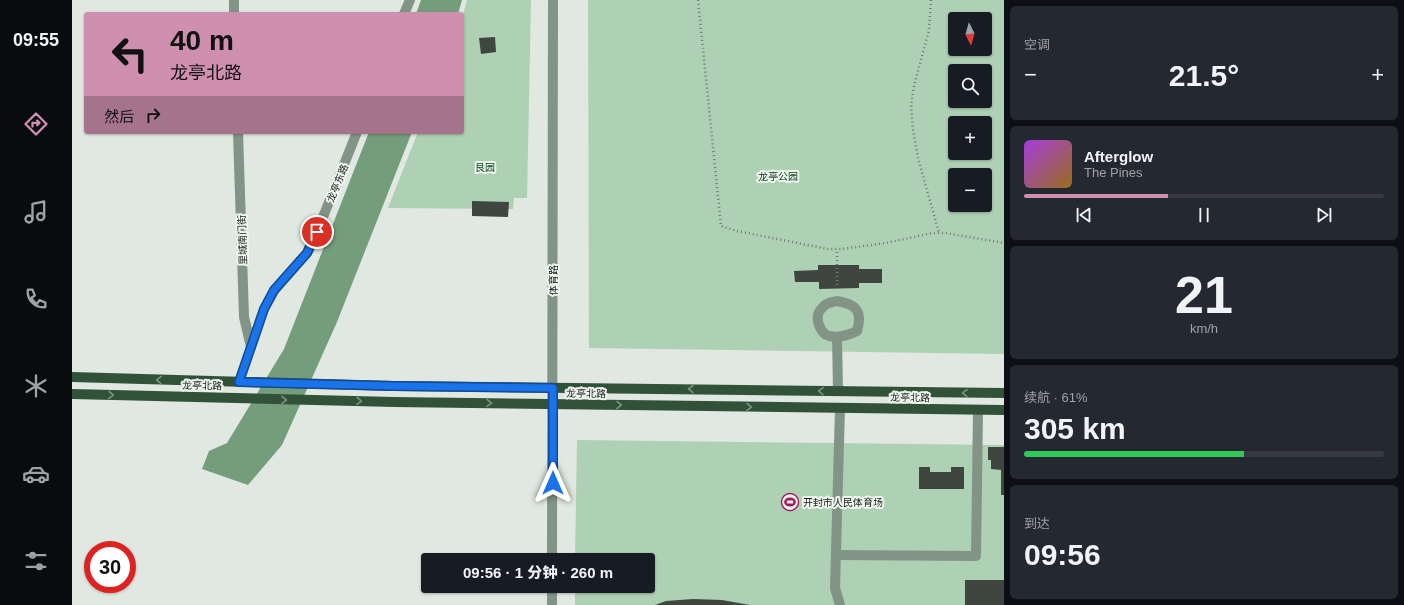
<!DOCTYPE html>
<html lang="zh">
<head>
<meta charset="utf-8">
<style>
	:root { --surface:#171b24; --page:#242831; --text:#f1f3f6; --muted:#9ea1a6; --line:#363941; --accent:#cf90af }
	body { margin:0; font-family:Arial,"Noto Sans SC",sans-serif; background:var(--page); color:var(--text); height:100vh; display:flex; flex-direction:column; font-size:15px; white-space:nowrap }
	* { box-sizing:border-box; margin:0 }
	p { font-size:13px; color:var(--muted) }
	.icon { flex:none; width:22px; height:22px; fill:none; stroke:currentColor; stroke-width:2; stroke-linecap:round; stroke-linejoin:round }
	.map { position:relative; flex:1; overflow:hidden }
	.side { display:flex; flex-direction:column; gap:6px; padding:6px; background:#0d0f14; width:400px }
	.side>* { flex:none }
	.top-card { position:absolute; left:12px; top:12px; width:380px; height:122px; border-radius:4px; box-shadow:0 1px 3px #0004; background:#cf90af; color:#111; overflow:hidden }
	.needle { width:26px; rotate:175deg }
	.buttons { position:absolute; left:876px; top:12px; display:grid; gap:8px }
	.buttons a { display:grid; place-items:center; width:44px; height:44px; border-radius:4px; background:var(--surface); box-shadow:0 1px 3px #0004; font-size:20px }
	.speed { position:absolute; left:12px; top:541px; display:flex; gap:8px; font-size:20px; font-weight:700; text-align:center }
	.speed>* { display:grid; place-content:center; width:52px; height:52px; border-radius:50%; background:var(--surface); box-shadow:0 1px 3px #0004; line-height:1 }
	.speed .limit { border:6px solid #d22; background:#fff; color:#111 }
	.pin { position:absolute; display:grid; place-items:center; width:34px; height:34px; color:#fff; margin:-17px; border:2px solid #fff; border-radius:50%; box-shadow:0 1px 4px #0007 }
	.me { position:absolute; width:44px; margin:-22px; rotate:0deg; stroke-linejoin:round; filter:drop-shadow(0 0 3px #0008) }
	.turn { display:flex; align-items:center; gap:14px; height:84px; padding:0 20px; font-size:18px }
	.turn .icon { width:52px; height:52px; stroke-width:2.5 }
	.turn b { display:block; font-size:28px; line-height:34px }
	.then { display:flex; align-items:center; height:38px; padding:0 20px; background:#0003; gap:8px; font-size:15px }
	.big { font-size:30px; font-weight:800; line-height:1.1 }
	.side .card { flex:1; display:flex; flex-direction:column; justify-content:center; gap:6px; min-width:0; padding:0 14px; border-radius:6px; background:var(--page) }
	.side .dial { align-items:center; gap:0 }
	.dial b { font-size:52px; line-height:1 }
	.song { display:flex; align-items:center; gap:12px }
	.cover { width:48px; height:48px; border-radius:6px; background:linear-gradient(135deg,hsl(280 70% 55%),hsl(40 70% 35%)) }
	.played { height:4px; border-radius:2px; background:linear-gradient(90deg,var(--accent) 40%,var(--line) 40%) }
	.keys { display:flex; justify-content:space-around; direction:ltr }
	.heat { display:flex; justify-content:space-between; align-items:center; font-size:22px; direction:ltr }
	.charge { height:6px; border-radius:3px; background:linear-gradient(90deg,#34c759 61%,var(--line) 0) }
	.trip { position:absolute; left:349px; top:553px; width:234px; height:40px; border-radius:4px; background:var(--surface); box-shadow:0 1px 3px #0004; font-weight:800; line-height:40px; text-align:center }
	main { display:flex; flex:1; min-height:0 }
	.menu { display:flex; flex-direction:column; width:72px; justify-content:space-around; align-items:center; background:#090b0e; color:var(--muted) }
	.menu .icon { width:28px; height:28px }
	.menu .selected { color:var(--accent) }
	.menu b { font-size:18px; color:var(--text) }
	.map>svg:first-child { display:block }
	.green { fill:#aed0b4; fill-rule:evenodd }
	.water { fill:#739d7b }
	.building { fill:#3f4640 }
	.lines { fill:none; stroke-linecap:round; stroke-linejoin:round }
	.path { stroke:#737874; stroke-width:2.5; stroke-dasharray:1 3; stroke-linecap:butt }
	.minor { stroke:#829485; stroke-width:10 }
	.major { stroke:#315238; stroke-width:10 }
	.oneway { stroke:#7c9381 }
	.route-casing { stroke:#114b97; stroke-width:10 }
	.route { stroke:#1a73e8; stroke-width:7 }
	.labels { text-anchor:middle; stroke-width:4; stroke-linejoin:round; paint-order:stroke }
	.park-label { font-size:10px; fill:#0d401e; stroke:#edf5ee }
	.street-label { font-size:10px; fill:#191c1a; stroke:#edf5ee }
	.poi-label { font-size:10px; fill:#191c1a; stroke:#edf5ee; text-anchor:start }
</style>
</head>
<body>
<main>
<nav class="menu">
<b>09:55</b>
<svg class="icon selected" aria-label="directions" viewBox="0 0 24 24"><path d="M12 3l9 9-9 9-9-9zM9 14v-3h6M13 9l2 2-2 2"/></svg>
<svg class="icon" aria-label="music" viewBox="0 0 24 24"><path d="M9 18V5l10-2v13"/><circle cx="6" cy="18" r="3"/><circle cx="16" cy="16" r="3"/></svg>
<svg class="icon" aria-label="phone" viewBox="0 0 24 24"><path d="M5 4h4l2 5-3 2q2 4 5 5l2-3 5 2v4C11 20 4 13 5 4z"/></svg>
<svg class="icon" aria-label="climate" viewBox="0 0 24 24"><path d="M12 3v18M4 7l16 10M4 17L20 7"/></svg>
<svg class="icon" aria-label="car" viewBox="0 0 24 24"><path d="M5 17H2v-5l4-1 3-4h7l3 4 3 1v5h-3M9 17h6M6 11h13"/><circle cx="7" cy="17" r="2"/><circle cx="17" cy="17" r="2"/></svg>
<svg class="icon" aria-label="filters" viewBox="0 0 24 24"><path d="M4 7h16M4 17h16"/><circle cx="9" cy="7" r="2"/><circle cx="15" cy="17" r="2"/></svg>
</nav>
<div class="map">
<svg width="932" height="605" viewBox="0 0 932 605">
	<rect width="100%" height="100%" fill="#e0e8e1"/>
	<g class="green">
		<polygon points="395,0 459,0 455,198 442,198 441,209 316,208 346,132 390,132 390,18"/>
		<path d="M516,0H932V354L517,348ZM883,19H913V49H883ZM883,71H913V101H883ZM883,123H913V153H883ZM883,175H913V205H883Z"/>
		<polygon points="505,440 932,445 932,605 503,605 503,586 576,586 576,560 503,560"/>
	</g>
	<g class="water">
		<polygon points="349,0 390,0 386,14 344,14"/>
		<polygon points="297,132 340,132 265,322 210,445 176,485 130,469 137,451 155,443 212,349"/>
	</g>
	<g class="building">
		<polygon points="423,37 424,52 409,54 407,38"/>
		<polygon points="400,201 437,202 436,217 400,216"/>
		<polygon points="746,265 787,265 787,269 810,269 810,283 787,283 787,288 747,289 747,282 723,282 722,271 746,270"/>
		<polygon points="916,447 932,447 932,495 929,495 929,470 919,469 919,460 916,460"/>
		<polygon points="847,467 858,467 858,472 879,472 879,467 892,467 892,489 847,489"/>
		<rect x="893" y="580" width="39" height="25"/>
		<polygon points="621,599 650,600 678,605 583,605 594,601"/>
	</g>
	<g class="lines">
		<g class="path">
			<polyline points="626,0 649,226 665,231 756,249 770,249 814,243 860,233 873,233 932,243"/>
			<polyline points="859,0 857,30 842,86 839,105 841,130 846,158 867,233"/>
			<polyline points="765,289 765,249"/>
		</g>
		<g class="minor">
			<polyline points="162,0 162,14"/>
			<polyline points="332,14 338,0"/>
			<polyline points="166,132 172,317 179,347"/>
			<path d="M765,301C784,304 791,311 785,331C777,335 767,338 757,336C749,334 743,320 747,312C747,311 751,307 753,305C756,303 761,302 765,301Z"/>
			<polyline points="765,337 766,391"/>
			<polyline points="167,382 192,309 202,291 235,253 245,232 285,132"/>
			<polyline points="768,408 763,588 768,605"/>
			<polyline points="764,555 904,556 906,410"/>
			<polyline points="480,560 481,0"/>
			<polyline points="480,605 480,586"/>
		</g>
		<g class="major">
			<polyline points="0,377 322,386 932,393"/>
			<polyline points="0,394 322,402 932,410"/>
		</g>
	</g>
	<defs><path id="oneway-chevron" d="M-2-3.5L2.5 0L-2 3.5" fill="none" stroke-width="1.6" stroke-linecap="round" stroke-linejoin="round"/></defs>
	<g class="oneway">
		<use href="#oneway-chevron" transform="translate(87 380) rotate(-178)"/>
		<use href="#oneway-chevron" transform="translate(619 389) rotate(-179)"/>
		<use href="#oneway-chevron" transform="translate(749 391) rotate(-179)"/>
		<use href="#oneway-chevron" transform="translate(893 393) rotate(-179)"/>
		<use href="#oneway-chevron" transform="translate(39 395) rotate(2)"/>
		<use href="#oneway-chevron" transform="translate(212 400) rotate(1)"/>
		<use href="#oneway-chevron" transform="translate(287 401) rotate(1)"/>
		<use href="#oneway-chevron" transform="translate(417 403) rotate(1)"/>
		<use href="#oneway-chevron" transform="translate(547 405) rotate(1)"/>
		<use href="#oneway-chevron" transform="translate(677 407) rotate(1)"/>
	</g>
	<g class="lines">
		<g class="route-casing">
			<polyline id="route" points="245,232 235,253 202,290 192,309 167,382 322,386 481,388 481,483"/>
		</g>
		<use href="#route" class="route"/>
	</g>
	<defs>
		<g id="stadium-ring" transform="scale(0.9)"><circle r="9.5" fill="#edf5ee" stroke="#a51758" stroke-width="1.5"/><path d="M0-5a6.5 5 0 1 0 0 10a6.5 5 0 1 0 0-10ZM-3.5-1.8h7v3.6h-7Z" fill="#a51758"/></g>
	</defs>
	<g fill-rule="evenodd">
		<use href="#stadium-ring" x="718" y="502"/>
	</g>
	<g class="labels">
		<g class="park-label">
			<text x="413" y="171">艮园</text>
			<text x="706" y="180">龙亭公园</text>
		</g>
		<g class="street-label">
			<text transform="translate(265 183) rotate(-68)" y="4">龙亭东路</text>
			<text transform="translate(170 240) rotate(-92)" y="4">里城南门街</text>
			<text transform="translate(481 280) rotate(-90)" y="4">体育路</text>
			<text transform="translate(130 385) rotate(1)" y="4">龙亭北路</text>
			<text transform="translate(514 393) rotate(1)" y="4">龙亭北路</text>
			<text transform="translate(838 397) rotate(1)" y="4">龙亭北路</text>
		</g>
		<g class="poi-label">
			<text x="731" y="506">开封市人民体育场</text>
		</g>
	</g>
</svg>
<div class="buttons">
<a><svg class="needle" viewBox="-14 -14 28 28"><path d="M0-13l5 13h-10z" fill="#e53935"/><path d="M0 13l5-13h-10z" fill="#9ea1a6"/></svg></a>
<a><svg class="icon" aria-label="search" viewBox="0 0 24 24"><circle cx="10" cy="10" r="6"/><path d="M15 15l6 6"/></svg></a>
<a>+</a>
<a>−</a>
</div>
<div class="speed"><div class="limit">30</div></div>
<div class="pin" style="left:245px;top:232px;background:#d93025"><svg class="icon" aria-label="arrive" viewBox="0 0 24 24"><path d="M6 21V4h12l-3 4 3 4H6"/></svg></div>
<svg class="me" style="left:481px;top:483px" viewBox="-20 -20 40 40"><path d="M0-17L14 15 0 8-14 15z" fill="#1a73e8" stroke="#fff" stroke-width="4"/></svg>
<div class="trip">09:56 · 1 分钟 · 260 m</div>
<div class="top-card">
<div class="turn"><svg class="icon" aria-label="left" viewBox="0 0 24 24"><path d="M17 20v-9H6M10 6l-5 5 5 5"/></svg><div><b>40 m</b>龙亭北路</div></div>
<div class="then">然后<svg class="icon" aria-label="right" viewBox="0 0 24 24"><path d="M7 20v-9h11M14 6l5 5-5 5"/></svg></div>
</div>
</div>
<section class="side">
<div class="card"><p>空调</p>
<div class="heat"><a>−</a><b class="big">21.5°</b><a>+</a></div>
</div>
<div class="card">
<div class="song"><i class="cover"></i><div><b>Afterglow</b><p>The Pines</p></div></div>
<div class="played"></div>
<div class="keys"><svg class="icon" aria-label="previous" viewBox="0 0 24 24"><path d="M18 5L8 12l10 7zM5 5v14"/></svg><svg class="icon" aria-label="pause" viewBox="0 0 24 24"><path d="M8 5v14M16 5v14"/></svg><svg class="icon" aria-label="next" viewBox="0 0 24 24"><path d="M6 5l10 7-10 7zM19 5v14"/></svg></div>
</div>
<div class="card dial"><b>21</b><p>km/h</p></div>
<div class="card"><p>续航 · 61%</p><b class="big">305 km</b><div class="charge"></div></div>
<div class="card"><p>到达</p><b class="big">09:56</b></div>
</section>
</main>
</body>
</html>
